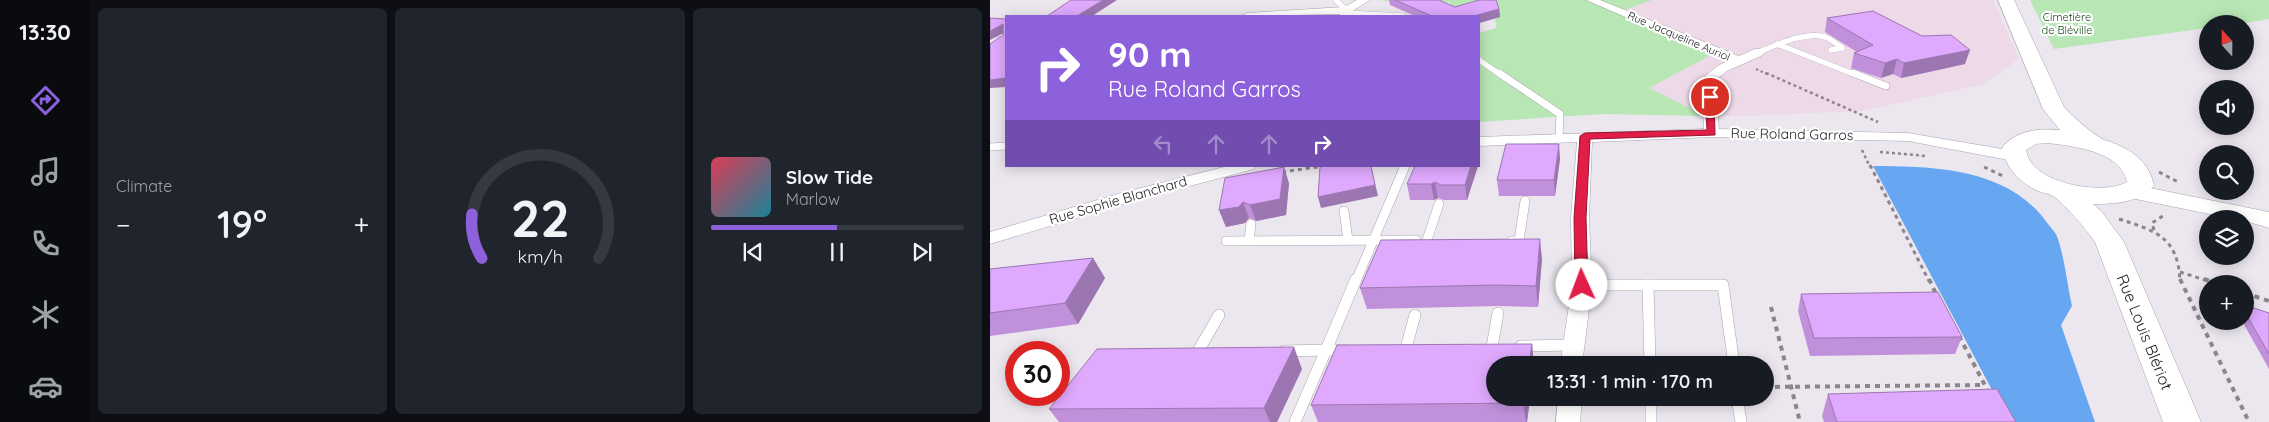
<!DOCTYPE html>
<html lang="en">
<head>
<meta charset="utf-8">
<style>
	:root { --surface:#171b24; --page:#20242c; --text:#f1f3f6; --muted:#9ea1a6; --line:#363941; --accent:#8d61db }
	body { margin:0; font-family:Quicksand,sans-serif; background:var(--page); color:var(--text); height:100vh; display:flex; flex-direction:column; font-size:19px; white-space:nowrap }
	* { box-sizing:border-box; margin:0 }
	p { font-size:16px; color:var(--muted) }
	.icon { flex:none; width:28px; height:28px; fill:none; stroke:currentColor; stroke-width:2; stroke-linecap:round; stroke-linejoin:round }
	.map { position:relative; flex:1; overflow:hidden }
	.panel { display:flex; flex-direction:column; gap:8px; padding:8px; background:#0d0f14; width:900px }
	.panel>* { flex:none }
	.hud { position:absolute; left:15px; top:15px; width:475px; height:152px; border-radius:0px; box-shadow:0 2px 12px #0003; background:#8d61db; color:#fff; overflow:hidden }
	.needle { width:32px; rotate:339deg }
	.buttons { position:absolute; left:1209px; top:15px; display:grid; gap:10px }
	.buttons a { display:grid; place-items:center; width:55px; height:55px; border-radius:50%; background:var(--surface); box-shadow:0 2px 12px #0003; font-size:25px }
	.speed { position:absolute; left:15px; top:341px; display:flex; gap:10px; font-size:25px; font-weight:700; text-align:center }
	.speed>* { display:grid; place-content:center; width:65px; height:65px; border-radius:50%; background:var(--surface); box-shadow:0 2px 12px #0003; line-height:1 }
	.speed .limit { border:8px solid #d22; background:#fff; color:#111 }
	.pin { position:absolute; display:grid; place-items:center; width:42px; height:42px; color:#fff; margin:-21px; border:2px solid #fff; border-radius:50%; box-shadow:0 1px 5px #0007 }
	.me { position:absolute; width:55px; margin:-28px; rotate:358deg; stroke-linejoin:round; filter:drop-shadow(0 0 4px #0008) }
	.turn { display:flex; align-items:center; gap:18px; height:105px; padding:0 20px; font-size:22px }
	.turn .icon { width:65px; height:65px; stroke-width:2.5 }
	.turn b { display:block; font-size:35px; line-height:42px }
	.lanes { display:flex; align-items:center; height:48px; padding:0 20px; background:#0003; justify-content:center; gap:25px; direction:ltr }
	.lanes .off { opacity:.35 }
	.big { font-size:38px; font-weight:600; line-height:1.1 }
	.panel .card { flex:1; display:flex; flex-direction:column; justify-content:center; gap:8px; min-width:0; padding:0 18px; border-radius:8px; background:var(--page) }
	.panel .dial { align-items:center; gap:0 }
	.dial svg { height:130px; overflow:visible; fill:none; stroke:var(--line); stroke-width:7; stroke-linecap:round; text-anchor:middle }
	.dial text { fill:var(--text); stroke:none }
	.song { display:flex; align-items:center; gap:15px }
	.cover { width:60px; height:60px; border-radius:8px; background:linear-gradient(135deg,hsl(350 70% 55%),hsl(190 70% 35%)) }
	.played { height:5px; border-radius:2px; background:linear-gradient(90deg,var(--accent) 50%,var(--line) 50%) }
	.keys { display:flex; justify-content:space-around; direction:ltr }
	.heat { display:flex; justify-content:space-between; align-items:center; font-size:28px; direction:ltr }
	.panel .tiles { flex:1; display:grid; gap:8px; grid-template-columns:repeat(3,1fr) }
	.trip { position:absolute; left:496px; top:356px; width:288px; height:50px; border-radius:25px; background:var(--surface); box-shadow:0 2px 12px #0003; font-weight:600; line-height:50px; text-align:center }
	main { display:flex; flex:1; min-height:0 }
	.tab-bar { display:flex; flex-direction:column; width:90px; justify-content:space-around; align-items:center; background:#090b0e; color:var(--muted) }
	.tab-bar .icon { width:35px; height:35px }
	.tab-bar .on { color:var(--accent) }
	.tab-bar b { font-size:22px; color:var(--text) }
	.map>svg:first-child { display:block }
	.medical { fill:#edd9e8 }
	.green { fill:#b8e6b4 }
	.water { fill:#67a7f1 }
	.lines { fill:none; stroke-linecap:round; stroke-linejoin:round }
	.lane-far3-casing { stroke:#a8a3aa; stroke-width:6 }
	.lane-far2-casing { stroke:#a8a3aa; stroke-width:8 }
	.lane-far1-casing { stroke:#a8a3aa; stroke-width:10 }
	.lane-casing { stroke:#a8a3aa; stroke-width:12 }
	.street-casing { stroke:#a8a3aa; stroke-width:1 }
	.secondary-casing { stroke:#a8a3aa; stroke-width:1 }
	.primary-casing { stroke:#a8a3aa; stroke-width:1 }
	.path-far3 { stroke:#8a868c; stroke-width:2; stroke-dasharray:2.5 2.5; stroke-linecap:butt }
	.path-far2 { stroke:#8a868c; stroke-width:2.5; stroke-dasharray:3 3; stroke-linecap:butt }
	.path-far1 { stroke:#8a868c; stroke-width:3; stroke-dasharray:4 4; stroke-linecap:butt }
	.path { stroke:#8a868c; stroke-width:4; stroke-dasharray:5 5; stroke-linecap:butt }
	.lane-far3 { stroke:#fff; stroke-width:5.5 }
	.lane-far2 { stroke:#fff; stroke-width:7 }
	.lane-far1 { stroke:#fff; stroke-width:9 }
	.lane { stroke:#fff; stroke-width:11 }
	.street { fill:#fff; fill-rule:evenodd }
	.secondary { fill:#fff; fill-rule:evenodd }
	.primary { fill:#fff; fill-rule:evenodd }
	.wall { fill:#c091da }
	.shaded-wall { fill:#9c76b1 }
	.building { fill:#dfa9fd; stroke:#9c76b1 }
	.route { fill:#e11d48; stroke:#92132f }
	.labels { text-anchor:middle; stroke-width:4.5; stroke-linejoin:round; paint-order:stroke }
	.far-park-label { font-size:11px; fill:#194918; stroke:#fff }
	.far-street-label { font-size:11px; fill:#262427; stroke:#fff }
	.street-label { font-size:14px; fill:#262427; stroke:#fff }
	.near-street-label { font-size:16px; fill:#262427; stroke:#fff }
</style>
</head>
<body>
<main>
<nav class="tab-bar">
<b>13:30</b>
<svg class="icon on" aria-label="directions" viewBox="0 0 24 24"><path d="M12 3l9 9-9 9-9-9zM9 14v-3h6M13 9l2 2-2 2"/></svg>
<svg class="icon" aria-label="music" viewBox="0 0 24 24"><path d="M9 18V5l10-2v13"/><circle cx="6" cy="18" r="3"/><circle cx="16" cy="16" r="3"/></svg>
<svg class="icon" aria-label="phone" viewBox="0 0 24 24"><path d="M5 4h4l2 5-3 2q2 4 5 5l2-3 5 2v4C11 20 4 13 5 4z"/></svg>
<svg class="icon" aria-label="climate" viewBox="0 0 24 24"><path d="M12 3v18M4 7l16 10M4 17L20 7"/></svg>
<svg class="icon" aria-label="car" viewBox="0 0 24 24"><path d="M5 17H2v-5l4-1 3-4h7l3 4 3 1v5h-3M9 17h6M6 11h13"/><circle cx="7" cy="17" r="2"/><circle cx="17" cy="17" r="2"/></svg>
</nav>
<section class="panel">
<div class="tiles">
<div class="card"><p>Climate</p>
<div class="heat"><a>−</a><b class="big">19°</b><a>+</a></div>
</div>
<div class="card dial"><svg viewBox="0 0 100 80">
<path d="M14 69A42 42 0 1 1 86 69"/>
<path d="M14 69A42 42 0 0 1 8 42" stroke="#8d61db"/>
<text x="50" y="56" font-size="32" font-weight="700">22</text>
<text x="50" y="72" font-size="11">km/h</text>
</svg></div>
<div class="card">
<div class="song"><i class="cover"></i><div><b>Slow Tide</b><p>Marlow</p></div></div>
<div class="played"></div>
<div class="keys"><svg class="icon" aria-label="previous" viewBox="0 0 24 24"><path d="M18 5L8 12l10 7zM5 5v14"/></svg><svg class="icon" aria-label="pause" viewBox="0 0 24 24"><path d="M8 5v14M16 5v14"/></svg><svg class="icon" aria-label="next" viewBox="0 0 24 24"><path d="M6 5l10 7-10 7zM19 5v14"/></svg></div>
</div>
</div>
</section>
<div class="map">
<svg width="1279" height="422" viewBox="0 0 1279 422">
	<rect width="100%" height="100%" fill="#ece7ef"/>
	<polygon class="medical" points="662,0 1003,0 1029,59 994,84 872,111 756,116 711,116 710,113 659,88 723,54 633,10"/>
	<g class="green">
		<polygon points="390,0 662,0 634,10 723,54 659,88 710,113 711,116 613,114 489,122 489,59 492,58 489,56 489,33 506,28 505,14 458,15 460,2 420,4"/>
		<polygon points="1040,0 1279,0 1279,19 1247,24 1218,24 1217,28 1064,49"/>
	</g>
	<path class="water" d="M883,166C942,166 1016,168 1055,220C1059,226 1066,232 1068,239C1075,260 1077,284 1082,306L1071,325L1105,422H1019Z"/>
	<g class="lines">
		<g class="lane-far3-casing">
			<g id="lane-far3">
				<polyline points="346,0 356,10"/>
				<polyline points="355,13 413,16"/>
				<polyline points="787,44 866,75"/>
				<path d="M769,52C787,45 815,31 835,37C841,39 847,44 852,48L841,50"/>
				<polyline points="489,60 511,75"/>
			</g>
		</g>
		<g class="lane-far2-casing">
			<g id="lane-far2">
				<polyline points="509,73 570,114 569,137"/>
				<polyline points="863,73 896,86"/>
				<polyline points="0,147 16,146"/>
			</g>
		</g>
		<g class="lane-far1-casing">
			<g id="lane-far1">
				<polyline points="354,211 358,240"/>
				<polyline points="259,240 261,224"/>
				<polyline points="437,240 449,204"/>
				<polyline points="236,241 426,240"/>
				<polyline points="521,241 529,241 535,201"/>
				<polyline points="366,281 415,166"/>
			</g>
		</g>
		<g class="lane-casing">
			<g id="lane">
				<polyline points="592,285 733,285 744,365"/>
				<polyline points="658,285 660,365"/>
				<polyline points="531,346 582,345"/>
				<polyline points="502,347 508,313"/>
				<polyline points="416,348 425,315"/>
				<polyline points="355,350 336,350 366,279"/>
				<polyline points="294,351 336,350 305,422"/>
				<polyline points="211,353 207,353 229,315"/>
				<polyline points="661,398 661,422"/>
				<polyline points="747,398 751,422"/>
			</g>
		</g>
		<g class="street-casing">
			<g id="street">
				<polygon points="367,0 380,0 361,12 360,16 350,16 350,14 252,16 257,13 354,7"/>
				<polygon points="596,0 610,0 749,56 765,49 773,49 775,52 773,55 737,71 725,80 729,129 918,133 1024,151 1032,156 1024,161 918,141 722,137 602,142 599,218 602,285 592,365 570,365 582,285 581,218 587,142 489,146 489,137 714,129 711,79 729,65 738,61"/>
				<polygon points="0,30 16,31 16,37 0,36"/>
				<polygon points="238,166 266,166 264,169 143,201 0,244 0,232 131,193"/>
				<polygon points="568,398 592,398 590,422 566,422"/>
			</g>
		</g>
		<g class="secondary-casing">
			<polygon id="secondary" points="1145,185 1279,212 1279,228 1255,221 1255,219 1244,219 1136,197 1133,192 1136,187"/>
		</g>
		<g class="primary-casing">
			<path id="primary" d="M1008,0H1024L1074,107C1085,119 1098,130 1112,139C1115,141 1120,141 1123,143C1144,151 1159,163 1164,185C1151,203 1123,204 1103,204L1112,212L1134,242L1211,422H1173L1105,242C1093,226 1081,211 1066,198C1061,194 1054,193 1048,191C1029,182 1016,168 1012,148C1025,130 1050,128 1070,130L1053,109ZM1057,143C1083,146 1131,151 1137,182C1114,195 1055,185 1040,161C1038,158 1037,153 1036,150L1046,144Z"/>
		</g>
		<polyline class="path-far3" points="766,69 779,75"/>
		<g class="path-far2">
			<polyline points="776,73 888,122"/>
			<polyline points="872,150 880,167"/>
			<polyline points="890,152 936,156"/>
			<polyline points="330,167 334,166"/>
		</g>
		<g class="path-far1">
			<polyline points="880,165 939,281"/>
			<polyline points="994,167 1013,176"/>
			<polyline points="292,172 334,166"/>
			<polyline points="1169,172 1190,183"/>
			<path d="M1129,219C1166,231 1188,237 1190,281"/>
			<polyline points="1164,230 1162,223 1176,214"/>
			<polyline points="1190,272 1218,281"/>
		</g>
		<g class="path">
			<polyline points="939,279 947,296"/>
			<polyline points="1190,279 1259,422"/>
			<polyline points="1214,279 1228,284"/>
			<polyline points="1255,293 1279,301"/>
			<polyline points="781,307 810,422"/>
			<polyline points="969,336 999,393"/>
			<polyline points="775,387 995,385"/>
		</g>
		<use href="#lane-far3" class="lane-far3"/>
		<use href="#lane-far2" class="lane-far2"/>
		<use href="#lane-far1" class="lane-far1"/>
		<use href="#lane" class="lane"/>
		<use href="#street" class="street"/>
		<use href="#secondary" class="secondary"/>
		<use href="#primary" class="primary"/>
	</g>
	<g class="wall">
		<polygon points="399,0 449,0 465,7 509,9 510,17 489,23 489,16 425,16 400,5"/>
		<polygon points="837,18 975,64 911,78 903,74 891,78 861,68 864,53 867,52 835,32"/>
		<polygon points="570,159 565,196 509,196 507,180"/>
		<polygon points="425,166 488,166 477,200 454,200 448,198 444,200 420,200 417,184"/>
		<polygon points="299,183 296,215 266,221 259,218 255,223 236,227 229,210"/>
		<polygon points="103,258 115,278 88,324 0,336 0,269"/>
		<polygon points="552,259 548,307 509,306 377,309 370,288"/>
		<polygon points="811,294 972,337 965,354 820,356 808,311"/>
		<polygon points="1255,305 1279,313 1279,369 1252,321 1255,321"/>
		<polygon points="542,344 544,365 505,365 505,398 540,398 537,422 328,422 321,405"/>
		<polygon points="312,369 287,422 69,422 59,409"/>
		<polygon points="838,394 1026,422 834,422 832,416"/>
	</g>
	<g class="shaded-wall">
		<polygon points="113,0 127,0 102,16 87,16"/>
		<polygon points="509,9 510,17 489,23 489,16 484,16"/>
		<polygon points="13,24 16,32 0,40 0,31"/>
		<polygon points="980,50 975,64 911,78 914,63"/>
		<polygon points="907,59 903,74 891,78 895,63"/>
		<polygon points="16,78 16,87 0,88 0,80"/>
		<polygon points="569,144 570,159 565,196 564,180"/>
		<polygon points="381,166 388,196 331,208 328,197"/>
		<polygon points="481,166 488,166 477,200 475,185"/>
		<polygon points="294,167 299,183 296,215 266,221 260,205"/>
		<polygon points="445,182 448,198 444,200 441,184"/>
		<polygon points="253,202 259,218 255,223 236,227 229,210"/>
		<polygon points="550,239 552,259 548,307 546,286"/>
		<polygon points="103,258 115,278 88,324 75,303"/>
		<polygon points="542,344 544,365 539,365"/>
		<polygon points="304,347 312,369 287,422 280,422 274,408"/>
		<polygon points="534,398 540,398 537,422 536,422 533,403"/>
	</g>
	<g class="building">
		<polygon points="81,0 113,0 87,16 57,16"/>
		<polygon points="405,0 449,0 465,7 489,0 506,0 509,9 484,16 442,16"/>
		<polygon points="883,11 932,36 961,35 980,50 914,63 907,59 895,63 864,53 883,45 837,18"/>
		<polygon points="0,18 16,19 16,78 0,80 0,44 13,35 13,24 0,31"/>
		<polygon points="516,144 569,144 564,180 507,180"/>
		<polygon points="335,166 381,166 385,185 328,197 330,167"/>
		<polygon points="425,166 481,166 475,185 451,185 445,182 441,184 417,184"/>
		<polygon points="294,167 290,199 260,205 253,202 249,207 229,210 235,178"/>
		<polygon points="550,239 546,286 506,285 370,288 391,240"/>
		<polygon points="103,258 75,303 0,313 0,269"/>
		<polygon points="948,292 972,337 824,338 811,294"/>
		<polygon points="1255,305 1279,313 1279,354 1255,312"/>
		<polygon points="542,344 539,365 505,365 505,398 534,398 533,403 321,405 347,345"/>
		<polygon points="304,347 274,408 59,409 107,349"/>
		<polygon points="1007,389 1026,422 847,422 838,394"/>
	</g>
	<polygon class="route" points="720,94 724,97 725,135 600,139 596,218 598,285 596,288 587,288 585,285 584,218 590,136 595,133 717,130 715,97"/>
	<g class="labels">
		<g class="far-park-label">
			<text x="1077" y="21">Cimetière<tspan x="1077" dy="13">de Bléville</tspan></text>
		</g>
		<g class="far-street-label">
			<text transform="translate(689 36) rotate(23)" y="4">Rue Jacqueline Auriol</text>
		</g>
		<g class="street-label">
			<text transform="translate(802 134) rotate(1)" y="5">Rue Roland Garros</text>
			<text transform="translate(128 200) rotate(-16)" y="5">Rue Sophie Blanchard</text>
		</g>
		<g class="near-street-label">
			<text transform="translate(1155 332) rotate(68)" y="6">Rue Louis Blériot</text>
		</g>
	</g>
</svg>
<div class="buttons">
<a><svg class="needle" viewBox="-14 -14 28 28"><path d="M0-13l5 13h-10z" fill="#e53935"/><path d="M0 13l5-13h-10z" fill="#9ea1a6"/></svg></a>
<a><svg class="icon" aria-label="sound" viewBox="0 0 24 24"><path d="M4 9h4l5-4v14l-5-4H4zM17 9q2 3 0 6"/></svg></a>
<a><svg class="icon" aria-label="search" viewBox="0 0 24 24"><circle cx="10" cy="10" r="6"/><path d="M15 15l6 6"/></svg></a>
<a><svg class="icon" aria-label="layers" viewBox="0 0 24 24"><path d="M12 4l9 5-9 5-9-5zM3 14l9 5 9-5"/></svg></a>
<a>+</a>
</div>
<div class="speed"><div class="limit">30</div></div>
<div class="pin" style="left:720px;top:97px;background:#d93025"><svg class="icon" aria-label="arrive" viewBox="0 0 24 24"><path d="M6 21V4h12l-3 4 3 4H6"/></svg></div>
<svg class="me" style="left:592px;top:285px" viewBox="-20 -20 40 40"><circle r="19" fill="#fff"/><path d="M0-13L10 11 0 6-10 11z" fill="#e11d48"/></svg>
<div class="trip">13:31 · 1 min · 170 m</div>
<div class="hud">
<div class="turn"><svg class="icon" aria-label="right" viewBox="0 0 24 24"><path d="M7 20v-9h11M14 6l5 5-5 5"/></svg><div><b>90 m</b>Rue Roland Garros</div></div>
<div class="lanes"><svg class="icon off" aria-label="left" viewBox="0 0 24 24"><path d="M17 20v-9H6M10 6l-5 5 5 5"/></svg><svg class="icon off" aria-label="ahead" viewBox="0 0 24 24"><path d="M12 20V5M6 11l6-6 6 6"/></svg><svg class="icon off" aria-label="ahead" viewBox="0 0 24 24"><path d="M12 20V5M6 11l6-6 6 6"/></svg><svg class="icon" aria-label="right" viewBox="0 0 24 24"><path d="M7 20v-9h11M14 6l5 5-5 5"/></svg></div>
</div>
</div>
</main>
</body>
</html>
